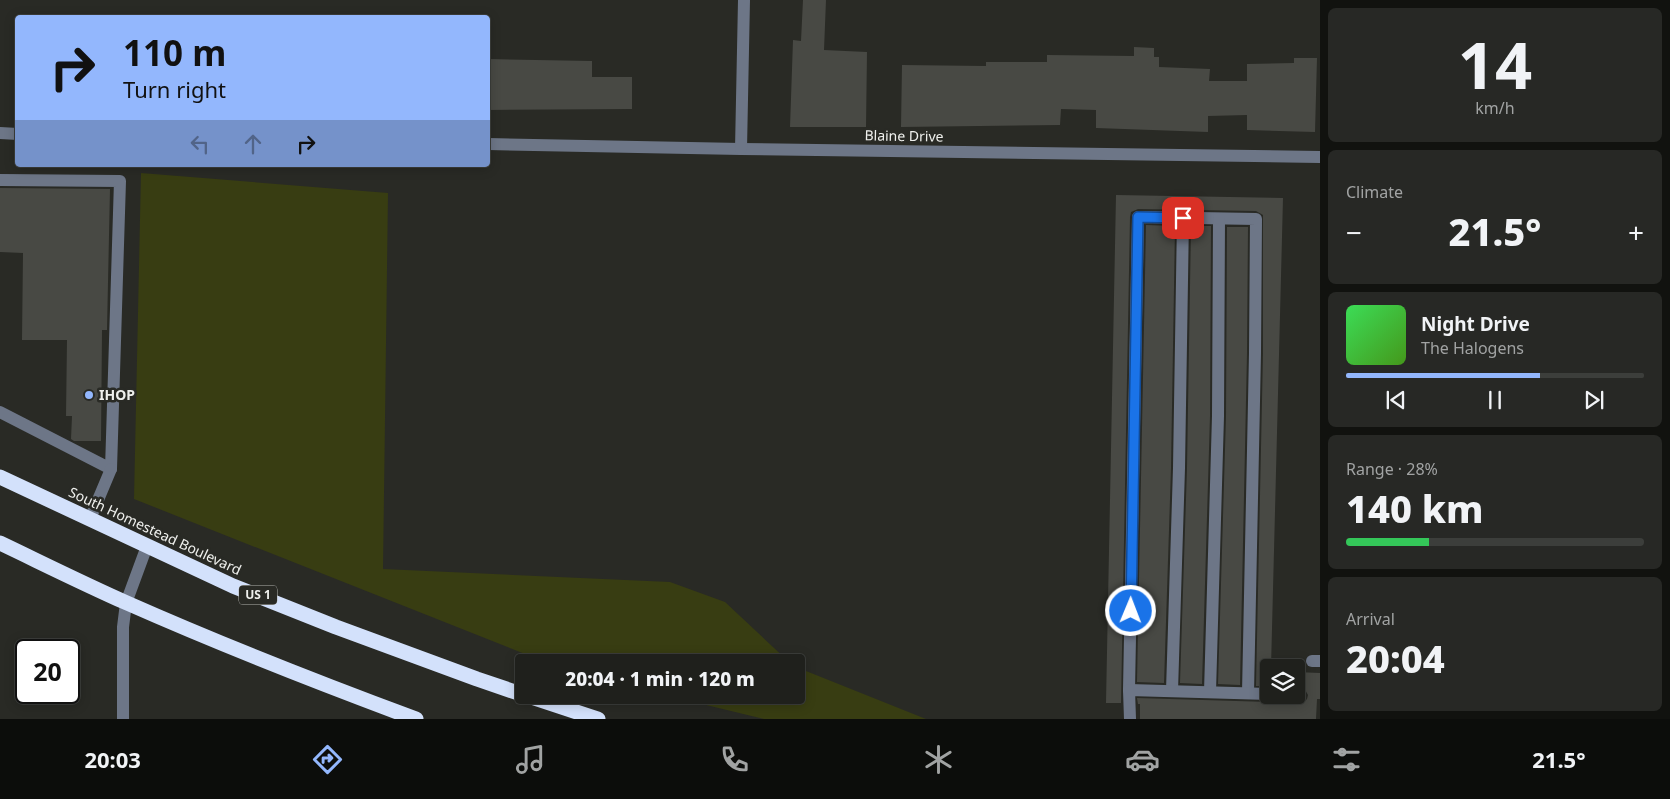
<!DOCTYPE html>
<html lang="en">
<head>
<meta charset="utf-8">
<style>
	:root { --surface:#1f201c; --page:#272825; --text:#f1f3f6; --muted:#a1a3a3; --line:#3c3e3b; --accent:#93b7fd }
	body { margin:0; font-family:"Noto Sans",sans-serif; background:var(--page); color:var(--text); height:100vh; display:flex; flex-direction:column; font-size:19px; white-space:nowrap }
	* { box-sizing:border-box; margin:0 }
	p { font-size:16px; color:var(--muted) }
	.icon { flex:none; width:28px; height:28px; fill:none; stroke:currentColor; stroke-width:2; stroke-linecap:round; stroke-linejoin:round }
	.map { position:relative; flex:1; overflow:hidden }
	.drawer { display:flex; flex-direction:column; gap:8px; padding:8px; background:#11120f; width:350px }
	.drawer>* { flex:none }
	.guide { position:absolute; left:15px; top:15px; width:475px; height:152px; border-radius:5px; box-shadow:0 2px 12px #0003,0 0 0 1px var(--line); background:#93b7fd; color:#111; overflow:hidden }
	.fabs { position:absolute; left:1260px; top:659px; display:grid; gap:10px }
	.fabs a { display:grid; place-items:center; width:45px; height:45px; border-radius:5px; background:var(--surface); box-shadow:0 2px 12px #0003,0 0 0 1px var(--line); font-size:25px }
	.speed { position:absolute; left:15px; top:639px; display:flex; gap:10px; font-size:25px; font-weight:700; text-align:center }
	.speed>* { display:grid; place-content:center; width:65px; height:65px; border-radius:50%; background:var(--surface); box-shadow:0 2px 12px #0003,0 0 0 1px var(--line); line-height:1 }
	.speed .limit { border:2px solid #111; border-radius:8px; background:#fff; color:#111 }
	.pin { position:absolute; display:grid; place-items:center; width:42px; height:42px; color:#fff; margin:-21px; border-radius:10px; box-shadow:0 2px 8px #0006 }
	.me { position:absolute; width:55px; margin:-28px; rotate:1deg; stroke-linejoin:round; filter:drop-shadow(0 0 4px #0008) }
	.turn { display:flex; align-items:center; gap:18px; height:105px; padding:0 25px; font-size:22px }
	.turn .icon { width:65px; height:65px; stroke-width:2.5 }
	.turn b { display:block; font-size:35px; line-height:42px }
	.lanes { display:flex; align-items:center; height:48px; padding:0 25px; background:#0003; justify-content:center; gap:25px; direction:ltr }
	.lanes .off { opacity:.35 }
	.big { font-size:38px; font-weight:800; line-height:1.1 }
	.drawer .tile { flex:1; display:flex; flex-direction:column; justify-content:center; gap:8px; min-width:0; padding:0 18px; border-radius:8px; background:var(--page) }
	.drawer .dial { align-items:center; gap:0 }
	.dial b { font-size:65px; line-height:1 }
	.song { display:flex; align-items:center; gap:15px }
	.cover { width:60px; height:60px; border-radius:8px; background:linear-gradient(135deg,hsl(130 70% 55%),hsl(100 70% 35%)) }
	.played { height:5px; border-radius:2px; background:linear-gradient(90deg,var(--accent) 65%,var(--line) 65%) }
	.keys { display:flex; justify-content:space-around; direction:ltr }
	.heat { display:flex; justify-content:space-between; align-items:center; font-size:28px; direction:ltr }
	.charge { height:8px; border-radius:4px; background:linear-gradient(90deg,#34c759 28%,var(--line) 0) }
	.trip { position:absolute; left:515px; top:654px; width:290px; height:50px; border-radius:5px; background:var(--surface); box-shadow:0 2px 12px #0003,0 0 0 1px var(--line); font-weight:800; line-height:50px; text-align:center }
	.tabs { display:flex; height:80px; justify-content:space-around; align-items:center; background:#0c0d0b; color:var(--muted) }
	.tabs .icon { width:35px; height:35px }
	.tabs .on { color:var(--accent) }
	.tabs b { font-size:22px; color:var(--text) }
	main { display:flex; flex:1; min-height:0 }
	.map>svg:first-child { display:block }
	.green { fill:#383d12 }
	.building { fill:#484944 }
	.lines { fill:none; stroke-linecap:round; stroke-linejoin:round }
	.minor { stroke:#6d7687; stroke-width:12 }
	.highway { stroke:#d3e1fb; stroke-width:15 }
	.route-casing { stroke:#114b97; stroke-width:12 }
	.route { stroke:#1a73e8; stroke-width:9 }
	.poi-dot { fill:#93b7fd; stroke:#292a25; stroke-width:2 }
	.labels { text-anchor:middle; stroke-width:5; stroke-linejoin:round; paint-order:stroke }
	.shield { fill:#292a25; stroke:#b4b5b1; stroke-width:1 }
	.shield-label { font-size:12px; font-weight:bold; fill:#eff0ed }
	.street-label { font-size:14px; fill:#eff0ed; stroke:#292a25 }
	.poi-label { font-size:14px; font-weight:bold; fill:#eff0ed; stroke:#292a25; text-anchor:start }
</style>
</head>
<body>
<main>
<div class="map">
<svg width="1320" height="719" viewBox="0 0 1320 719">
	<rect width="100%" height="100%" fill="#292a25"/>
	<g class="green">
		<polygon points="141,173 388,193 383,569 670,582 725,602 789,662 545,662 134,499"/>
		<polygon points="796,667 926,719 764,719 665,695 796,695"/>
	</g>
	<g class="building">
		<polygon points="803,0 826,0 824,50 867,52 866,127 790,127 793,40 801,41"/>
		<polygon points="1134,47 1154,48 1154,57 1159,57 1159,67 1210,69 1209,81 1247,81 1247,64 1294,63 1294,58 1317,58 1315,132 1247,130 1247,115 1208,116 1208,132 1096,128 1096,110 1061,109 1060,125 901,127 902,65 986,66 986,62 1047,62 1047,55 1134,56"/>
		<polygon points="488,59 592,61 592,77 632,77 632,109 488,110"/>
		<polygon points="0,188 110,189 107,330 102,330 101,441 74,441 71,439 72,416 66,416 67,340 22,340 23,253 0,252"/>
		<polygon points="1116,195 1283,198 1271,668 1269,668 1269,686 1256,686 1263,353 1263,215 1256,211 1138,209 1131,212 1130,217 1121,703 1106,703"/>
		<polygon points="1146,225 1175,226 1171,468 1164,683 1137,682"/>
		<polygon points="1191,226 1211,226 1210,416 1202,684 1180,683 1187,468"/>
		<polygon points="1227,227 1248,227 1247,353 1240,685 1218,684 1226,416"/>
		<polygon points="1296,672 1320,673 1320,699 1317,699 1316,719 1140,719 1140,704 1138,704 1137,698 1269,702 1273,701 1277,695 1288,695 1289,699 1292,702 1304,702 1307,699 1308,695 1304,688 1296,687"/>
	</g>
	<g class="lines">
		<g class="minor">
			<polyline points="0,133 18,134"/>
			<polyline points="488,144 741,149 1320,157"/>
			<polyline points="741,149 744,0"/>
			<polyline points="0,180 120,181 111,469 0,412"/>
			<polyline points="90,519 111,469"/>
			<polyline points="1312,661 1320,661"/>
			<polyline points="1129,690 1138,217 1256,219 1255,353 1248,693"/>
			<polyline points="1172,691 1179,468 1183,218"/>
			<polyline points="1210,692 1218,416 1219,219"/>
			<polyline points="1296,695 1300,695"/>
			<polyline points="123,719 123,627 126,603 147,546"/>
			<polyline points="1130,719 1129,690 1269,694"/>
		</g>
		<g class="highway">
			<polyline points="0,477 233,586 336,627 477,679 524,695"/>
			<path d="M0,543C42,563 84,584 127,603C222,645 319,683 416,719"/>
			<polyline points="525,695 598,719"/>
		</g>
	</g>
	<g class="lines">
		<g class="route-casing">
			<polyline id="route" points="1131,611 1138,217 1183,218"/>
		</g>
		<use href="#route" class="route"/>
	</g>
	<circle class="poi-dot" cx="89" cy="395" r="5"/>
	<g class="labels">
		<rect class="shield" x="239" y="585.5" width="38" height="19" rx="4"/>
		<g class="shield-label">
			<text x="258" y="599">US 1</text>
		</g>
		<g class="street-label">
			<text transform="translate(904 136) rotate(1)" y="5">Blaine Drive</text>
			<text transform="translate(155 531) rotate(25)" y="5">South Homestead Boulevard</text>
		</g>
		<g class="poi-label">
			<text x="99" y="400">IHOP</text>
		</g>
	</g>
</svg>
<div class="fabs">
<a><svg class="icon" aria-label="layers" viewBox="0 0 24 24"><path d="M12 4l9 5-9 5-9-5zM3 14l9 5 9-5"/></svg></a>
</div>
<div class="speed"><div class="limit">20</div></div>
<div class="pin" style="left:1183px;top:218px;background:#d93025"><svg class="icon" aria-label="arrive" viewBox="0 0 24 24"><path d="M6 21V4h12l-3 4 3 4H6"/></svg></div>
<svg class="me" style="left:1131px;top:611px" viewBox="-20 -20 40 40"><circle r="17" fill="#1a73e8" stroke="#fff" stroke-width="3"/><path d="M0-11L8 9 0 5-8 9z" fill="#fff"/></svg>
<div class="trip">20:04 · 1 min · 120 m</div>
<div class="guide">
<div class="turn"><svg class="icon" aria-label="right" viewBox="0 0 24 24"><path d="M7 20v-9h11M14 6l5 5-5 5"/></svg><div><b>110 m</b>Turn right</div></div>
<div class="lanes"><svg class="icon off" aria-label="left" viewBox="0 0 24 24"><path d="M17 20v-9H6M10 6l-5 5 5 5"/></svg><svg class="icon off" aria-label="ahead" viewBox="0 0 24 24"><path d="M12 20V5M6 11l6-6 6 6"/></svg><svg class="icon" aria-label="right" viewBox="0 0 24 24"><path d="M7 20v-9h11M14 6l5 5-5 5"/></svg></div>
</div>
</div>
<section class="drawer">
<div class="tile dial"><b>14</b><p>km/h</p></div>
<div class="tile"><p>Climate</p>
<div class="heat"><a>−</a><b class="big">21.5°</b><a>+</a></div>
</div>
<div class="tile">
<div class="song"><i class="cover"></i><div><b>Night Drive</b><p>The Halogens</p></div></div>
<div class="played"></div>
<div class="keys"><svg class="icon" aria-label="previous" viewBox="0 0 24 24"><path d="M18 5L8 12l10 7zM5 5v14"/></svg><svg class="icon" aria-label="pause" viewBox="0 0 24 24"><path d="M8 5v14M16 5v14"/></svg><svg class="icon" aria-label="next" viewBox="0 0 24 24"><path d="M6 5l10 7-10 7zM19 5v14"/></svg></div>
</div>
<div class="tile"><p>Range · 28%</p><b class="big">140 km</b><div class="charge"></div></div>
<div class="tile"><p>Arrival</p><b class="big">20:04</b></div>
</section>
</main>
<nav class="tabs">
<b>20:03</b>
<svg class="icon on" aria-label="directions" viewBox="0 0 24 24"><path d="M12 3l9 9-9 9-9-9zM9 14v-3h6M13 9l2 2-2 2"/></svg>
<svg class="icon" aria-label="music" viewBox="0 0 24 24"><path d="M9 18V5l10-2v13"/><circle cx="6" cy="18" r="3"/><circle cx="16" cy="16" r="3"/></svg>
<svg class="icon" aria-label="phone" viewBox="0 0 24 24"><path d="M5 4h4l2 5-3 2q2 4 5 5l2-3 5 2v4C11 20 4 13 5 4z"/></svg>
<svg class="icon" aria-label="climate" viewBox="0 0 24 24"><path d="M12 3v18M4 7l16 10M4 17L20 7"/></svg>
<svg class="icon" aria-label="car" viewBox="0 0 24 24"><path d="M5 17H2v-5l4-1 3-4h7l3 4 3 1v5h-3M9 17h6M6 11h13"/><circle cx="7" cy="17" r="2"/><circle cx="17" cy="17" r="2"/></svg>
<svg class="icon" aria-label="filters" viewBox="0 0 24 24"><path d="M4 7h16M4 17h16"/><circle cx="9" cy="7" r="2"/><circle cx="15" cy="17" r="2"/></svg>
<b>21.5°</b>
</nav>
</body>
</html>
